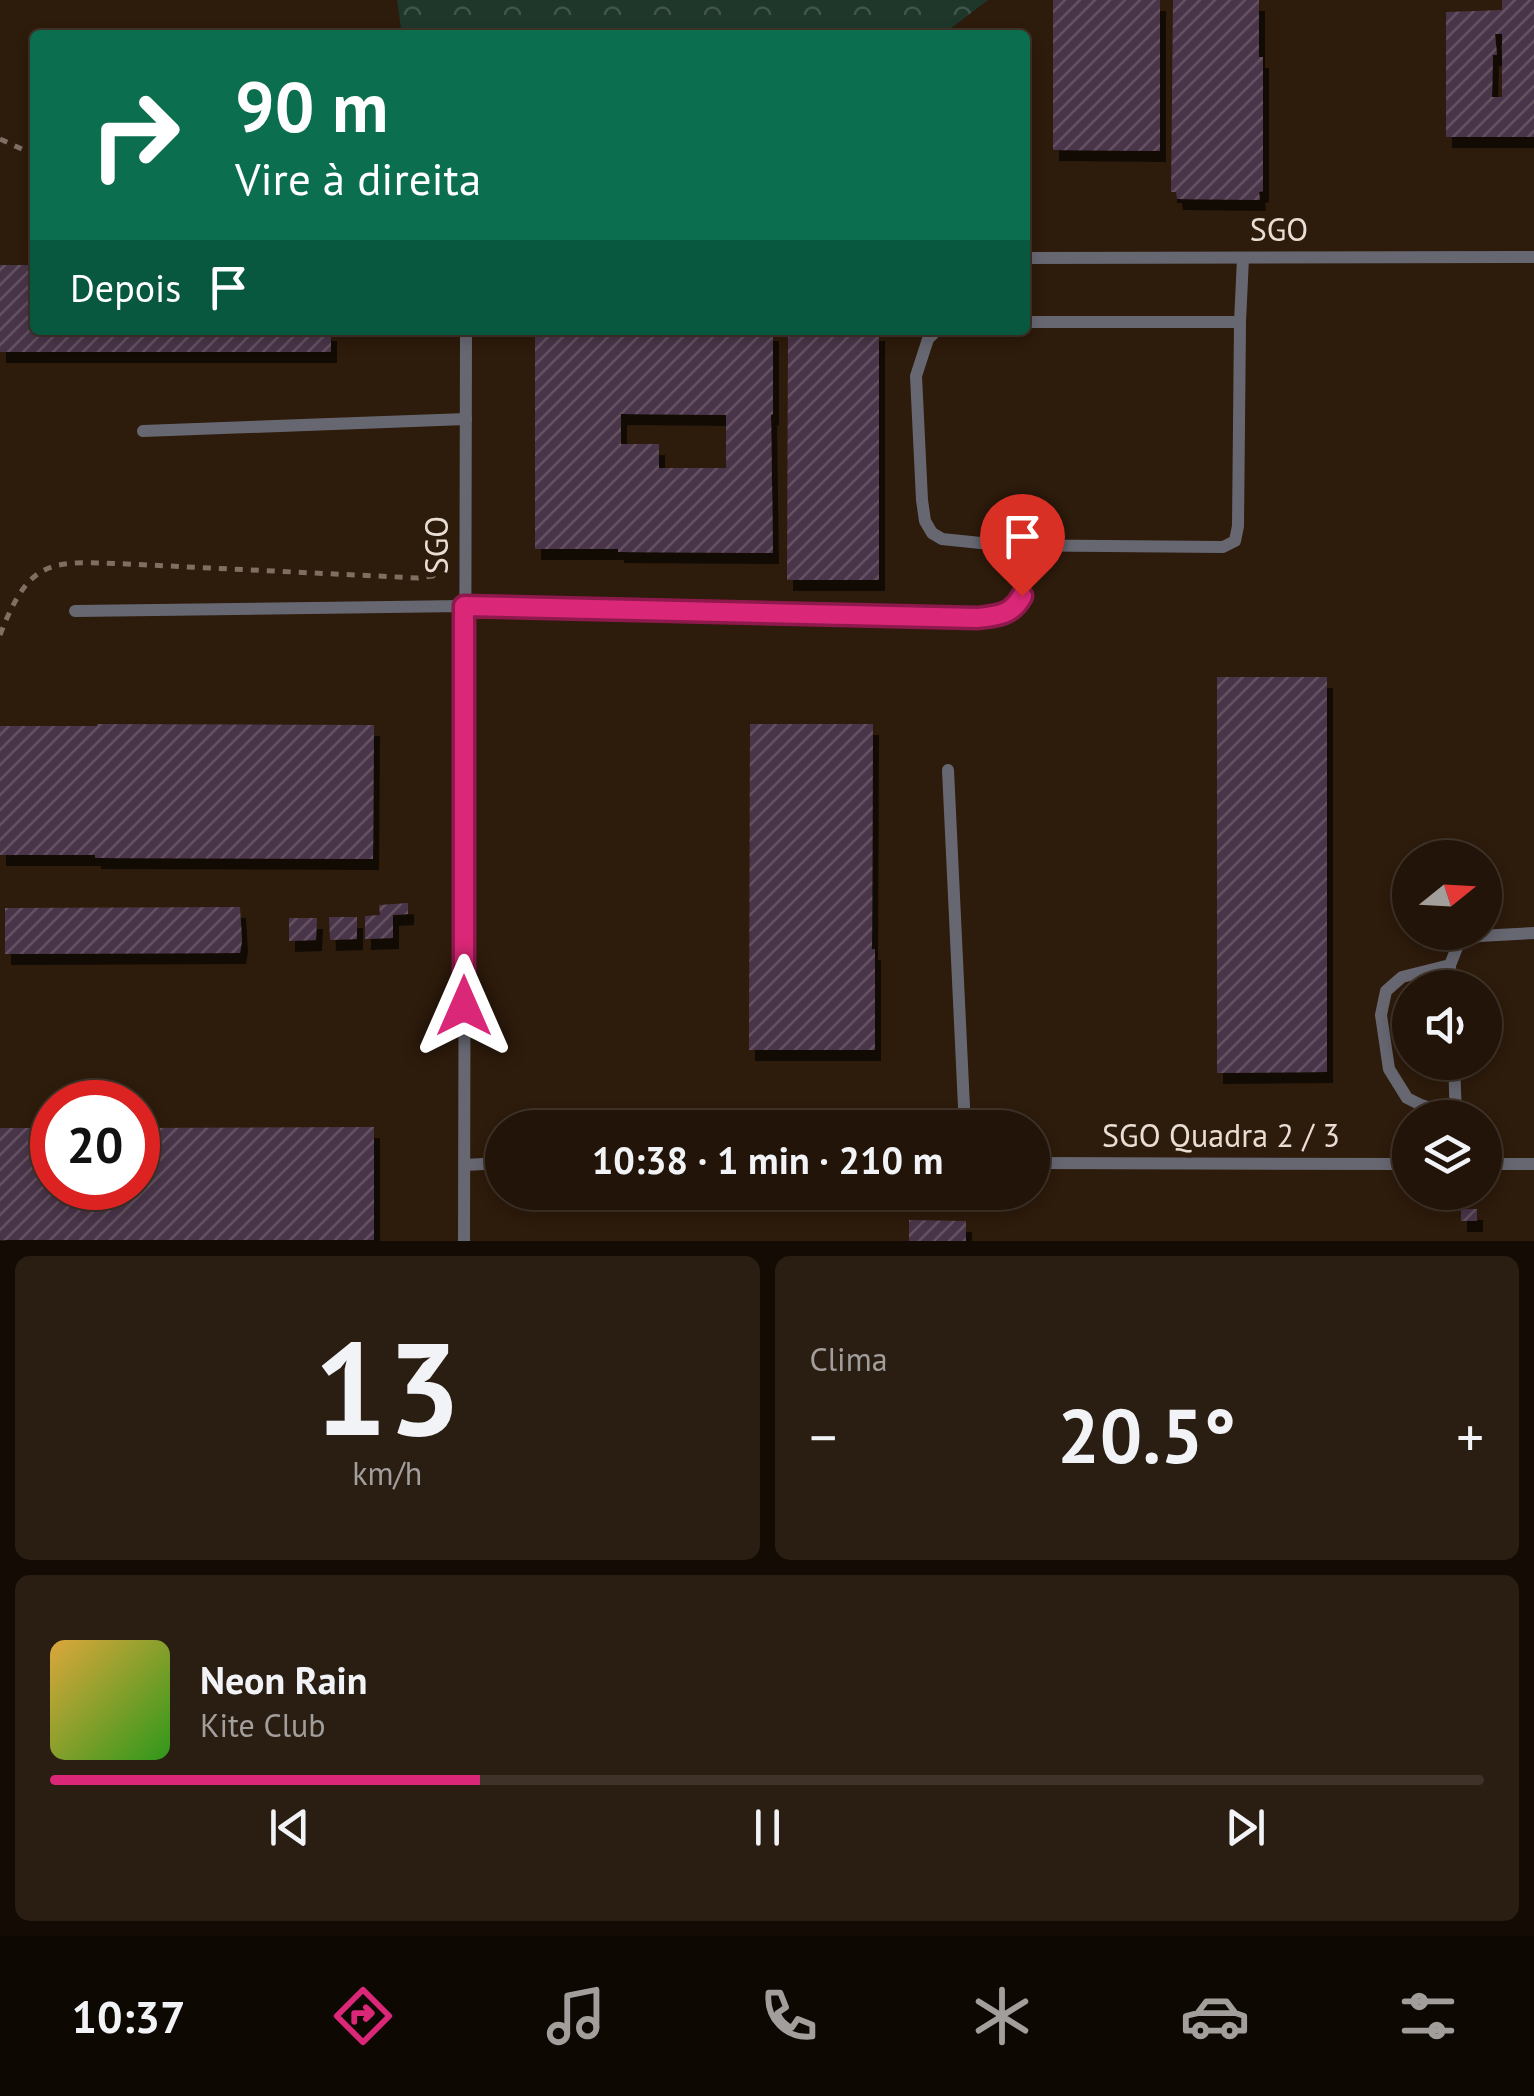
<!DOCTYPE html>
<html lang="pt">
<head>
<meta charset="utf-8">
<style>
	:root { --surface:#221408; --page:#2a1d12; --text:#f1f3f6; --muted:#a29e9c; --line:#3f3329; --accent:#db2777 }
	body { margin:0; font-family:"PT Sans",sans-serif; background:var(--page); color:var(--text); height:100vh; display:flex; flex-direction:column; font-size:38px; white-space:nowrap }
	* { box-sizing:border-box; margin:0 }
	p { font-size:32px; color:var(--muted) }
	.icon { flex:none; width:55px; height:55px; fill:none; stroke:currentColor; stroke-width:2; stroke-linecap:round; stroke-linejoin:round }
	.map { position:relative; height:1241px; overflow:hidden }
	.panel { display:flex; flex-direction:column; gap:15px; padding:15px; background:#130b04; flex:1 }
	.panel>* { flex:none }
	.top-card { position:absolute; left:30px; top:30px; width:1000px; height:305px; border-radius:10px; box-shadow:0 5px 15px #0003,0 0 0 2px var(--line); background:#0b6e4f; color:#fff; overflow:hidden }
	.needle { width:65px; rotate:72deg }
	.buttons { position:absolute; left:1392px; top:840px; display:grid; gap:20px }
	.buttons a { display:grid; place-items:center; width:110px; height:110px; border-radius:50%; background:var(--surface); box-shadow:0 5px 15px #0003,0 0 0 2px var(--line); font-size:50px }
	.speed { position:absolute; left:30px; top:1080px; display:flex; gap:20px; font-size:50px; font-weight:700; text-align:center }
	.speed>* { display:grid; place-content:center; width:130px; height:130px; border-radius:50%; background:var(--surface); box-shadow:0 5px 15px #0003,0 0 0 2px var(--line); line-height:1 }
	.speed .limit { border:15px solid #d22; background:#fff; color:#111 }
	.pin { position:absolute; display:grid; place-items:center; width:85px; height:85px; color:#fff; margin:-102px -42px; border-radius:50% 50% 50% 0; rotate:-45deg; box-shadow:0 0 10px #0007 }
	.pin .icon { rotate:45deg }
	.me { position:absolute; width:110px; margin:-55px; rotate:0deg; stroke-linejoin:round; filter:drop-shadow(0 0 8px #0008) }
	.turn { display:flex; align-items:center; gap:35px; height:210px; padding:0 40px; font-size:45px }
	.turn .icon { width:130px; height:130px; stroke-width:2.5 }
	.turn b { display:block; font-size:70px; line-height:85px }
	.then { display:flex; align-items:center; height:95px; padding:0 40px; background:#0003; gap:20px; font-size:38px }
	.big { font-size:75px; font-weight:600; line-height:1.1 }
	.panel .tile { flex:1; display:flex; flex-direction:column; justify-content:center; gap:15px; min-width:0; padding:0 35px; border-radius:15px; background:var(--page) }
	.panel .dial { align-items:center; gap:0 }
	.dial b { font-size:130px; line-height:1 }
	.song { display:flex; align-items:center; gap:30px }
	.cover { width:120px; height:120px; border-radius:15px; background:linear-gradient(135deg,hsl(40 70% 55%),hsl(110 70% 35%)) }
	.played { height:10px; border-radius:5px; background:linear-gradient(90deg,var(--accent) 30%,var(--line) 30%) }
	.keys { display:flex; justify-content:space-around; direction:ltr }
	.heat { display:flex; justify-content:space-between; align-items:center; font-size:55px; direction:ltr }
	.panel .tiles { flex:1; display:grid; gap:15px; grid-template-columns:1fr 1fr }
	.tile:last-child { grid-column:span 2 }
	.trip { position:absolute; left:485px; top:1110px; width:565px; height:100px; border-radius:50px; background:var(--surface); box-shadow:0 5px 15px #0003,0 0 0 2px var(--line); font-weight:600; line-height:100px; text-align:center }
	.tab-bar { display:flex; height:160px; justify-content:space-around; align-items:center; background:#0e0803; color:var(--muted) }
	.tab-bar .icon { width:70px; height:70px }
	.tab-bar .active { color:var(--accent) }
	.tab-bar b { font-size:45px; color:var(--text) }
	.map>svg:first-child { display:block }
	.forest { fill:url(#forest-crowns) }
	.building { fill:url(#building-hatch); fill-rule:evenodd; filter:url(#shadow) }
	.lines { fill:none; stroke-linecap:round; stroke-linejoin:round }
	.path { stroke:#7f6f62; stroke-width:5; stroke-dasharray:8 8; stroke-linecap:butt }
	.service { stroke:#676772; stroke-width:12 }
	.route-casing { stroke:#8e194d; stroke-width:25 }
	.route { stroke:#db2777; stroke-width:18 }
	.labels { text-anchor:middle; stroke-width:10; stroke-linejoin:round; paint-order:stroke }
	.street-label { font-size:32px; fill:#eaded4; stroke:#2d1b0b }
</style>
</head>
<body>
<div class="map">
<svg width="1534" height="1241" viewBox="0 0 1534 1241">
	<defs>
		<pattern id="forest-crowns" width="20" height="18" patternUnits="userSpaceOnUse" patternTransform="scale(2.5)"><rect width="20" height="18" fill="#1f372b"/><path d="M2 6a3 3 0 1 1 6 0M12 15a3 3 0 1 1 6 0" fill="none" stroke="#405449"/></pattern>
		<pattern id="building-hatch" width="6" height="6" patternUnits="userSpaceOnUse" patternTransform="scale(2.5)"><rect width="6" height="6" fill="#4a3549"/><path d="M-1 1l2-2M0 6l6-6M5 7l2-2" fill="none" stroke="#645262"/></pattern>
		<filter id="shadow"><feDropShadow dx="6" dy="11" stdDeviation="0" flood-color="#0009"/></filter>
	</defs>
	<rect width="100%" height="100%" fill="#2d1b0b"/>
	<polygon class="forest" points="397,0 988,0 942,35 402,35"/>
	<g class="building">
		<polygon points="1053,0 1160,0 1160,151 1053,150"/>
		<polygon points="1173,0 1259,0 1259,57 1263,57 1263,191 1259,192 1260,200 1177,199 1176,192 1171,192"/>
		<path d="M1502,0H1534V137H1446V12L1502,10ZM1495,34H1502V97H1492L1493,55H1497Z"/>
		<polygon points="0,265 35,265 35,330 331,330 331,352 0,352"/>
		<path d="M773,330V414L771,415L773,553L618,552V549H535V334H618V331ZM621,414L726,415V468H659V444H621Z"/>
		<polygon points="788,330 879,330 879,580 787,580"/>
		<polygon points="1217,677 1327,677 1327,1072 1217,1073"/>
		<polygon points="97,724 374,725 373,859 95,858 95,855 0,855 0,726 97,726"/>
		<polygon points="750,724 873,724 872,949 875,949 875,1050 749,1050"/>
		<polygon points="408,903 408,914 393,915 393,938 365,939 365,916 380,915 379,905"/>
		<polygon points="240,907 242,941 240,953 5,954 5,908"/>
		<polygon points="329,917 357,917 357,939 330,940"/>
		<polygon points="289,918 317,918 316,940 289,941"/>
		<polygon points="374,1127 374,1240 0,1240 0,1128 52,1128 52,1188 138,1188 138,1128"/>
		<rect x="1461" y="1209" width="16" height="12"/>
		<polygon points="909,1220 966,1221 966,1241 909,1241"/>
	</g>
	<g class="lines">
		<g class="path">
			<polyline points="0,139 35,155"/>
			<path d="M0,635C30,557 51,561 127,564L418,578L433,576L443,565"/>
		</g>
		<g class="service">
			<polyline points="1025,258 1534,257"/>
			<polyline points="1240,322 1243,258"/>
			<polyline points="937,330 928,339 916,376 922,500 925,521 932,533 942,539 1000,545 1223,547 1235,541 1238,526 1240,322 1025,322"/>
			<polyline points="143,431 466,419"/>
			<path d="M75,611L464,606L977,618C1033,613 1023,591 1025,545"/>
			<polyline points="948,770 965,1128"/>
			<polyline points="1450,965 1402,977 1386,991 1381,1015 1389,1069 1407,1098 1421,1105 1456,1116"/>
			<polyline points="1451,988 1450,965 1458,945 1479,936 1534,933"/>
			<polyline points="1454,1062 1456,1118"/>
			<polyline points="1032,1163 1410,1164"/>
			<polyline points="1485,1164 1534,1164"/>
			<polyline points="465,1165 502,1163"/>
			<polyline points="464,1241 466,330"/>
		</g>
	</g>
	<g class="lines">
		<g class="route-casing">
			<path id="route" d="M464,1006V606L977,618C997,616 1012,615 1022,596"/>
		</g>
		<use href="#route" class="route"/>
	</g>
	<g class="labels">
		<g class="street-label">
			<text x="1279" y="241">SGO</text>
			<text transform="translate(437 545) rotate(-90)" y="11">SGO</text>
			<text x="1221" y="1147">SGO Quadra 2 / 3</text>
		</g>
	</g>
</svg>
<div class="buttons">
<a><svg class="needle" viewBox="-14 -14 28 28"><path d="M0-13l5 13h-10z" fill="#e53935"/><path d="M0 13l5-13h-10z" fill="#a29e9c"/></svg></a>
<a><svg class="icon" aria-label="sound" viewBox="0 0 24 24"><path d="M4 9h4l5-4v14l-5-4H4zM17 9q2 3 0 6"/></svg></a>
<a><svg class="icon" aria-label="layers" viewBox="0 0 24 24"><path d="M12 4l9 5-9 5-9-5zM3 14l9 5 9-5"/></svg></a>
</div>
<div class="speed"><div class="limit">20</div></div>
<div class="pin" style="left:1022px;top:596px;background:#d93025"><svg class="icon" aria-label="arrive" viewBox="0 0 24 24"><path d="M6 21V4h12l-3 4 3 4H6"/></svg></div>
<svg class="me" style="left:464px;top:1006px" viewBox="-20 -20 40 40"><path d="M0-17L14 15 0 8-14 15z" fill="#db2777" stroke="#fff" stroke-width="4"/></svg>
<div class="trip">10:38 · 1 min · 210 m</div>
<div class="top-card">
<div class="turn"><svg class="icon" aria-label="right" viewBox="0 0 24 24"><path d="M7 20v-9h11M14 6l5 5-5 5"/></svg><div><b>90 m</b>Vire à direita</div></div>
<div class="then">Depois<svg class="icon" aria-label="arrive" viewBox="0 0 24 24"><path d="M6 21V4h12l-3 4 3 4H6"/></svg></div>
</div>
</div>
<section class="panel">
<div class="tiles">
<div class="tile dial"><b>13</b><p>km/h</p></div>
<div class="tile"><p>Clima</p>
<div class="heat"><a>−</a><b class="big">20.5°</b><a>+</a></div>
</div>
<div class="tile">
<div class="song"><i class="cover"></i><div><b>Neon Rain</b><p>Kite Club</p></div></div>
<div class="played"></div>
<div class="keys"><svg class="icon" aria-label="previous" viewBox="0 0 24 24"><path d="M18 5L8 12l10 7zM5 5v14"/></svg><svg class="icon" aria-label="pause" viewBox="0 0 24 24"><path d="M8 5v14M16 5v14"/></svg><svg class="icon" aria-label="next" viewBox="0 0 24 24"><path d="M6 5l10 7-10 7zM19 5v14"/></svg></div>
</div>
</div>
</section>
<nav class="tab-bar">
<b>10:37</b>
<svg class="icon active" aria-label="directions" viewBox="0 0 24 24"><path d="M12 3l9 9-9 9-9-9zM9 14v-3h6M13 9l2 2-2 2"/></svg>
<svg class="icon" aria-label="music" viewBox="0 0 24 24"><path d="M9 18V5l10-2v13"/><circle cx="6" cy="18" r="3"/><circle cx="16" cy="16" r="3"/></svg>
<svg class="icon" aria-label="phone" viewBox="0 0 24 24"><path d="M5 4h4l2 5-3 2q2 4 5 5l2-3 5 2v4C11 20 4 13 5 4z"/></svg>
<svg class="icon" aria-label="climate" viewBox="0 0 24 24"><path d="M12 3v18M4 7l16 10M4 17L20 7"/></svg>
<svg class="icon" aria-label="car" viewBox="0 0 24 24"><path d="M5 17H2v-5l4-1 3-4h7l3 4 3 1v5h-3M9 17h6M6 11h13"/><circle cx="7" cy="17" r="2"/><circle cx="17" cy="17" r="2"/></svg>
<svg class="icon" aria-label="filters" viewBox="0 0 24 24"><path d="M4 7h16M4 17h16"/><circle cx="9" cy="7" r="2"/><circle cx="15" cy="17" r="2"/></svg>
</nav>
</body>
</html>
